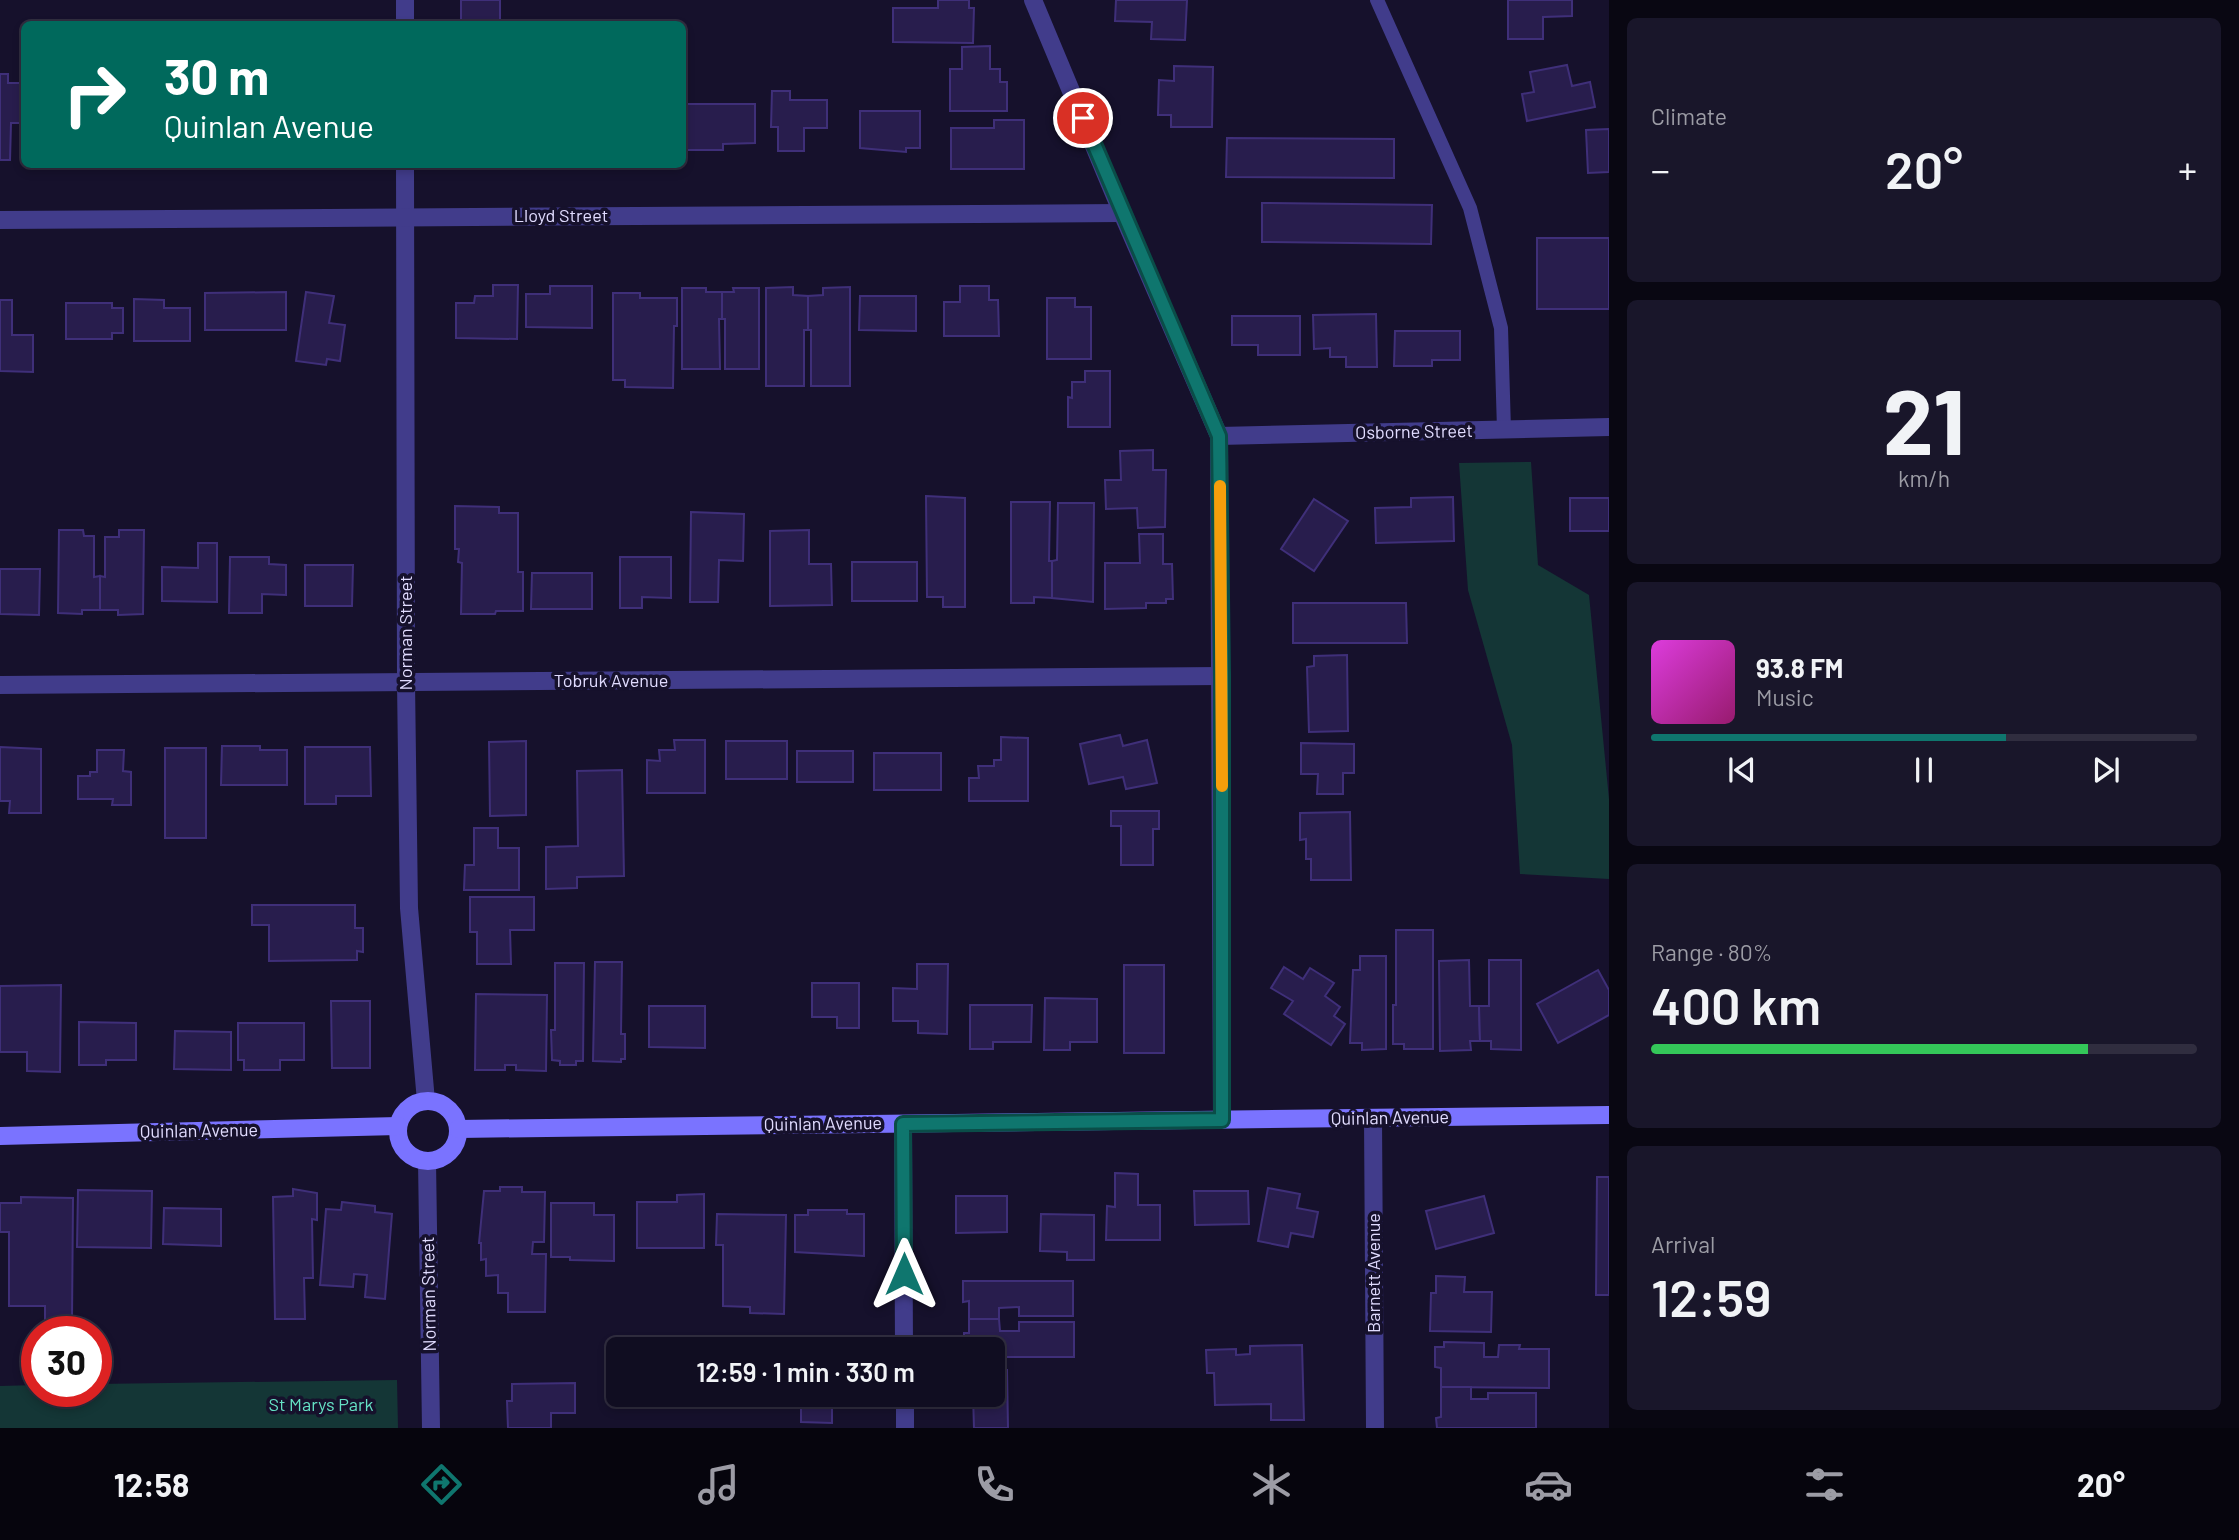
<!DOCTYPE html>
<html lang="en">
<head>
<meta charset="utf-8">
<style>
	:root { --surface:#100d21; --page:#19162a; --text:#f1f3f6; --muted:#9c9ca5; --line:#302d3f; --accent:#0f766e }
	body { margin:0; font-family:Barlow,sans-serif; background:var(--page); color:var(--text); height:100vh; display:flex; flex-direction:column; font-size:26px; white-space:nowrap }
	* { box-sizing:border-box; margin:0 }
	p { font-size:23px; color:var(--muted) }
	.icon { flex:none; width:38px; height:38px; fill:none; stroke:currentColor; stroke-width:2; stroke-linecap:round; stroke-linejoin:round }
	.map { position:relative; flex:1; overflow:hidden }
	.drawer { display:flex; flex-direction:column; gap:18px; padding:18px; background:#090712; width:630px }
	.drawer>* { flex:none }
	.guide { position:absolute; left:21px; top:21px; width:665px; height:147px; border-radius:10px; box-shadow:0 4px 10px #0003,0 0 0 2px var(--line); background:#00695c; color:#fff; overflow:hidden }
	.speed { position:absolute; left:21px; top:1316px; display:flex; gap:14px; font-size:35px; font-weight:700; text-align:center }
	.speed>* { display:grid; place-content:center; width:91px; height:91px; border-radius:50%; background:var(--surface); box-shadow:0 4px 10px #0003,0 0 0 2px var(--line); line-height:1 }
	.speed .limit { border:10px solid #d22; background:#fff; color:#111 }
	.pin { position:absolute; display:grid; place-items:center; width:60px; height:60px; color:#fff; margin:-30px; border:4px solid #fff; border-radius:50%; box-shadow:0 2px 7px #0007 }
	.me { position:absolute; width:77px; margin:-38px; rotate:0deg; stroke-linejoin:round; filter:drop-shadow(0 0 5px #0008) }
	.turn { display:flex; align-items:center; gap:24px; height:147px; padding:0 28px; font-size:32px }
	.turn .icon { width:91px; height:91px; stroke-width:2.5 }
	.turn b { display:block; font-size:49px; line-height:60px }
	.big { font-size:52px; font-weight:600; line-height:1.1 }
	.drawer .widget { flex:1; display:flex; flex-direction:column; justify-content:center; gap:10px; min-width:0; padding:0 24px; border-radius:10px; background:var(--page) }
	.drawer .dial { align-items:center; gap:0 }
	.dial b { font-size:91px; line-height:1 }
	.song { display:flex; align-items:center; gap:21px }
	.cover { width:84px; height:84px; border-radius:10px; background:linear-gradient(135deg,hsl(300 70% 55%),hsl(320 70% 35%)) }
	.played { height:7px; border-radius:4px; background:linear-gradient(90deg,var(--accent) 65%,var(--line) 65%) }
	.keys { display:flex; justify-content:space-around; direction:ltr }
	.heat { display:flex; justify-content:space-between; align-items:center; font-size:38px; direction:ltr }
	.charge { height:10px; border-radius:5px; background:linear-gradient(90deg,#34c759 80%,var(--line) 0) }
	.trip { position:absolute; left:606px; top:1337px; width:399px; height:70px; border-radius:10px; background:var(--surface); box-shadow:0 4px 10px #0003,0 0 0 2px var(--line); font-weight:600; line-height:70px; text-align:center }
	.dock { display:flex; height:112px; justify-content:space-around; align-items:center; background:#06050d; color:var(--muted) }
	.dock .icon { width:49px; height:49px }
	.dock .selected { color:var(--accent) }
	.dock b { font-size:32px; color:var(--text) }
	main { display:flex; flex:1; min-height:0 }
	.map>svg:first-child { display:block }
	.green { fill:#143636 }
	.building { fill:#281d4d; stroke:#3f2f79; stroke-width:2 }
	.lines { fill:none; stroke-linecap:round; stroke-linejoin:round }
	.lane { stroke:#413c8b; stroke-width:14 }
	.street { stroke:#413c8b; stroke-width:18 }
	.secondary { stroke:#7a73ff; stroke-width:18 }
	.route-casing { stroke:#0a4d48; stroke-width:18 }
	.route { stroke:#0f766e; stroke-width:12 }
	.slow { stroke:#f59e0b; stroke-width:12 }
	.labels { text-anchor:middle; stroke-width:7; stroke-linejoin:round; paint-order:stroke }
	.street-label { font-size:18px; fill:#e1dcff; stroke:#16112c }
	.park-label { font-size:18px; fill:#65e2c5; stroke:#16112c }
</style>
</head>
<body>
<main>
<div class="map">
<svg width="1609" height="1428" viewBox="0 0 1609 1428">
	<rect width="100%" height="100%" fill="#16112c"/>
	<g class="green">
		<polygon points="1531,462 1538,565 1589,595 1609,799 1609,879 1520,874 1512,745 1468,590 1459,463"/>
		<polygon points="397,1380 398,1428 0,1428 0,1386 37,1385 37,1391 96,1391 96,1384"/>
	</g>
	<g class="building">
		<rect x="461" y="0" width="39" height="24"/>
		<polygon points="938,0 969,0 969,8 974,8 973,43 893,42 893,8 938,8"/>
		<polygon points="1116,0 1187,0 1185,40 1151,39 1152,22 1115,21"/>
		<polygon points="1508,0 1572,0 1572,16 1543,17 1543,39 1508,39"/>
		<polygon points="990,46 990,69 1000,69 1000,82 1007,82 1007,111 950,111 950,69 962,69 962,47"/>
		<polygon points="1567,65 1572,86 1590,82 1595,107 1527,121 1522,94 1534,92 1530,72"/>
		<polygon points="1174,66 1213,67 1212,127 1171,127 1171,115 1158,115 1159,80 1174,81"/>
		<polygon points="0,74 8,74 8,83 24,83 24,123 11,123 10,160 0,160"/>
		<polygon points="772,91 790,91 790,100 827,100 827,128 804,128 804,151 778,151 778,127 771,127"/>
		<polygon points="685,104 755,104 755,143 723,144 723,150 685,150"/>
		<polygon points="860,111 920,111 920,148 906,148 906,152 860,148"/>
		<polygon points="994,120 1024,120 1024,169 951,169 951,128 994,128"/>
		<polygon points="1609,129 1609,172 1588,173 1586,130"/>
		<polygon points="1227,138 1394,139 1394,178 1226,177"/>
		<polygon points="1262,203 1432,205 1431,244 1262,242"/>
		<rect x="1537" y="238" width="72" height="71"/>
		<polygon points="493,285 518,285 517,339 456,338 456,303 474,303 475,296 493,296"/>
		<polygon points="550,286 592,286 592,328 526,327 526,294 550,294"/>
		<polygon points="960,286 989,286 989,300 998,300 999,336 944,336 944,302 960,302"/>
		<polygon points="793,287 793,295 808,296 808,330 804,330 804,386 766,386 766,288"/>
		<polygon points="850,287 850,386 811,386 811,330 808,330 808,296 823,295 823,288"/>
		<polygon points="682,288 706,288 706,292 722,292 722,319 719,319 720,369 682,369"/>
		<polygon points="733,288 759,288 759,369 725,369 725,319 722,319 722,292 734,292"/>
		<polygon points="286,292 286,330 205,330 205,293"/>
		<polygon points="306,292 334,296 329,323 345,325 340,361 327,359 326,365 296,361"/>
		<polygon points="613,293 640,293 640,298 677,298 677,326 674,326 673,388 625,387 625,380 613,380"/>
		<polygon points="860,296 916,296 916,331 859,330"/>
		<polygon points="1047,298 1075,298 1075,307 1091,307 1091,359 1047,359"/>
		<polygon points="134,299 164,300 164,308 190,308 190,341 134,341"/>
		<polygon points="0,300 12,300 12,335 33,335 33,372 0,371"/>
		<polygon points="66,303 112,303 112,308 123,308 123,333 112,333 112,339 66,339"/>
		<polygon points="1376,314 1377,367 1346,367 1346,357 1330,357 1330,348 1314,349 1313,315"/>
		<polygon points="1232,316 1300,316 1300,355 1258,355 1258,345 1232,345"/>
		<polygon points="1395,331 1460,331 1460,360 1432,360 1432,366 1394,366"/>
		<polygon points="1085,371 1110,371 1110,427 1068,427 1068,397 1072,398 1072,382 1085,382"/>
		<polygon points="1153,450 1153,470 1166,470 1165,527 1138,528 1137,508 1106,509 1105,480 1121,480 1120,451"/>
		<polygon points="926,496 965,498 965,607 943,607 943,597 927,597"/>
		<polygon points="1453,497 1454,541 1376,543 1375,508 1411,507 1411,498"/>
		<rect x="1570" y="498" width="39" height="33"/>
		<polygon points="1314,499 1348,521 1314,571 1281,549"/>
		<polygon points="1011,502 1050,502 1049,561 1052,561 1052,598 1034,597 1034,603 1011,603"/>
		<polygon points="1058,503 1094,503 1093,602 1052,598 1052,561 1057,560"/>
		<polygon points="455,506 499,507 499,513 518,513 518,572 523,572 523,611 496,611 495,614 461,614 462,563 458,562 459,549 455,549"/>
		<polygon points="691,512 744,514 743,561 719,560 718,602 690,602"/>
		<polygon points="59,530 83,530 84,536 94,536 94,577 100,576 100,610 82,610 82,614 58,613"/>
		<polygon points="119,530 144,530 143,614 118,615 118,610 100,610 100,576 105,577 105,537 119,537"/>
		<polygon points="809,530 809,564 831,564 832,605 770,606 770,531"/>
		<polygon points="1139,534 1163,534 1163,564 1172,564 1173,599 1166,599 1166,603 1146,603 1146,608 1105,609 1105,563 1140,563"/>
		<polygon points="198,543 217,543 217,602 162,601 162,567 198,568"/>
		<polygon points="230,557 269,557 269,564 286,565 286,595 262,594 262,613 229,613"/>
		<polygon points="620,557 671,557 671,598 642,597 642,608 620,608"/>
		<rect x="852" y="562" width="65" height="39"/>
		<polygon points="305,565 353,565 352,606 305,606"/>
		<polygon points="0,569 40,569 39,615 0,614"/>
		<polygon points="532,573 592,573 592,609 531,609"/>
		<polygon points="1293,603 1406,603 1407,643 1293,643"/>
		<polygon points="1347,655 1348,731 1309,732 1307,667 1314,666 1314,656"/>
		<polygon points="1120,735 1123,746 1147,740 1157,783 1126,789 1123,777 1089,784 1080,744"/>
		<polygon points="1001,737 1028,738 1028,801 969,801 969,778 979,778 978,766 994,766 994,760 1001,760"/>
		<polygon points="674,740 705,740 705,793 647,793 647,760 660,761 659,750 675,750"/>
		<polygon points="526,741 526,815 490,816 489,742"/>
		<rect x="726" y="741" width="61" height="38"/>
		<polygon points="1301,743 1354,744 1354,773 1343,773 1343,794 1317,794 1318,774 1301,774"/>
		<polygon points="222,746 260,746 260,750 287,750 287,785 221,785"/>
		<polygon points="0,747 41,749 41,813 9,813 10,801 0,801"/>
		<polygon points="305,747 370,747 371,796 336,796 336,804 305,804"/>
		<rect x="165" y="748" width="41" height="90"/>
		<polygon points="97,750 124,750 123,771 131,772 131,805 112,805 113,799 78,799 78,776 90,776 90,772 97,772"/>
		<rect x="797" y="751" width="56" height="31"/>
		<rect x="874" y="753" width="67" height="37"/>
		<polygon points="622,770 624,876 577,877 577,888 546,889 546,847 578,846 577,771"/>
		<polygon points="1111,811 1159,811 1159,829 1153,829 1153,865 1121,865 1121,826 1111,826"/>
		<polygon points="1350,812 1351,880 1311,880 1311,859 1306,859 1306,839 1300,840 1300,813"/>
		<polygon points="474,828 498,828 498,848 519,848 519,890 464,890 465,865 474,865"/>
		<polygon points="470,897 534,897 534,930 510,930 511,964 477,964 477,932 470,932"/>
		<polygon points="252,905 355,905 355,928 363,928 363,952 357,951 357,960 269,961 269,925 252,925"/>
		<polygon points="1396,930 1433,930 1433,1049 1404,1049 1404,1044 1393,1044 1393,1005 1396,1005"/>
		<polygon points="1360,956 1386,956 1386,1049 1362,1050 1362,1043 1350,1043 1353,970 1360,970"/>
		<polygon points="1469,960 1470,1006 1479,1006 1480,1041 1470,1041 1471,1050 1440,1051 1439,961"/>
		<polygon points="1489,960 1521,960 1521,1050 1491,1049 1491,1041 1480,1041 1479,1006 1489,1006"/>
		<polygon points="595,962 622,962 621,1034 625,1034 625,1059 621,1059 621,1062 593,1061"/>
		<polygon points="555,963 584,963 583,1061 576,1061 576,1065 560,1065 560,1061 552,1060 551,1030 555,1030"/>
		<polygon points="917,964 948,964 947,1034 918,1033 918,1021 893,1021 893,988 917,989"/>
		<rect x="1124" y="965" width="40" height="88"/>
		<polygon points="1284,967 1303,979 1310,968 1334,983 1325,996 1340,1007 1334,1016 1345,1024 1331,1045 1284,1014 1293,1001 1271,988"/>
		<polygon points="1598,970 1609,990 1609,1015 1558,1043 1537,1004"/>
		<polygon points="812,983 859,983 859,1028 837,1028 837,1017 812,1017"/>
		<polygon points="61,985 60,1072 27,1071 27,1052 0,1052 0,986"/>
		<polygon points="476,994 547,995 546,1071 516,1070 516,1065 505,1065 505,1070 475,1070"/>
		<polygon points="1045,998 1097,999 1097,1042 1070,1042 1070,1050 1044,1050"/>
		<polygon points="331,1001 370,1001 370,1068 332,1068"/>
		<polygon points="970,1005 1032,1005 1031,1042 993,1042 993,1049 970,1049"/>
		<polygon points="649,1006 705,1006 705,1048 649,1047"/>
		<polygon points="79,1022 136,1023 136,1060 106,1060 106,1065 79,1065"/>
		<polygon points="238,1023 304,1023 304,1060 280,1060 280,1070 244,1070 244,1060 238,1060"/>
		<polygon points="175,1031 231,1032 231,1070 174,1069"/>
		<polygon points="1115,1173 1138,1174 1138,1205 1160,1205 1160,1240 1106,1240 1107,1206 1115,1207"/>
		<polygon points="1597,1177 1609,1177 1609,1295 1596,1295"/>
		<polygon points="500,1187 522,1187 522,1192 545,1192 544,1242 533,1242 532,1254 546,1254 545,1312 508,1312 508,1293 498,1293 498,1275 486,1276 486,1259 481,1260 481,1243 479,1243 484,1191 500,1191"/>
		<polygon points="1268,1188 1300,1194 1297,1208 1318,1212 1313,1237 1291,1233 1288,1247 1258,1241"/>
		<polygon points="293,1189 317,1193 317,1220 312,1219 313,1278 304,1278 305,1319 275,1319 273,1197 293,1196"/>
		<polygon points="78,1190 152,1191 151,1248 77,1247"/>
		<polygon points="1194,1191 1248,1191 1249,1224 1195,1225"/>
		<polygon points="704,1194 704,1248 637,1248 637,1202 677,1202 677,1195"/>
		<polygon points="956,1196 1007,1196 1007,1232 956,1233"/>
		<polygon points="1484,1196 1494,1233 1436,1249 1426,1211"/>
		<polygon points="21,1197 73,1198 72,1320 45,1320 45,1306 9,1306 9,1232 0,1232 0,1203 21,1203"/>
		<polygon points="342,1202 375,1206 375,1212 392,1214 385,1299 365,1297 367,1275 354,1274 353,1287 320,1285 326,1209 341,1210"/>
		<polygon points="551,1203 594,1203 594,1215 614,1215 614,1261 570,1260 570,1257 551,1257"/>
		<polygon points="164,1208 221,1209 221,1246 163,1244"/>
		<polygon points="808,1210 847,1210 847,1214 864,1214 864,1256 795,1252 795,1215 808,1215"/>
		<polygon points="717,1214 786,1215 784,1314 750,1313 750,1307 723,1306 723,1245 716,1245"/>
		<polygon points="1041,1214 1094,1215 1094,1260 1067,1260 1067,1252 1040,1251"/>
		<polygon points="1436,1276 1465,1277 1464,1292 1492,1292 1491,1332 1430,1331 1431,1293 1436,1293"/>
		<polygon points="963,1281 1073,1281 1073,1316 1019,1316 1019,1307 999,1308 999,1319 969,1319 969,1301 963,1302"/>
		<polygon points="969,1319 999,1319 1000,1331 1019,1331 1019,1322 1074,1322 1074,1357 992,1357 992,1349 964,1349 964,1333 969,1333"/>
		<polygon points="1444,1342 1484,1343 1484,1357 1498,1357 1499,1345 1520,1345 1519,1349 1549,1349 1549,1388 1441,1387 1441,1368 1435,1367 1435,1347 1444,1347"/>
		<polygon points="1302,1345 1304,1420 1271,1420 1271,1404 1215,1405 1214,1373 1207,1373 1206,1350 1236,1349 1236,1355 1250,1354 1250,1346"/>
		<polygon points="992,1370 1007,1370 1008,1428 974,1428 973,1395 992,1395"/>
		<polygon points="575,1383 575,1413 551,1413 551,1428 508,1428 507,1401 512,1401 512,1384"/>
		<polygon points="1441,1387 1471,1387 1471,1399 1488,1399 1488,1393 1536,1393 1536,1428 1437,1428 1436,1418 1441,1417"/>
		<polygon points="801,1395 836,1395 836,1398 832,1399 832,1423 801,1422"/>
	</g>
	<g class="lines">
		<polyline class="lane" points="1377,0 1470,208 1501,328 1504,430"/>
		<g class="street">
			<polyline points="405,0 405,24"/>
			<polyline points="1033,0 1122,213 1219,436 1222,1120"/>
			<polyline points="405,164 406,682 409,908 426,1101"/>
			<polyline points="0,220 1122,213"/>
			<polyline points="1219,436 1609,427"/>
			<polyline points="0,685 1222,676"/>
			<polyline points="1373,1118 1375,1428"/>
			<polyline points="903,1124 904,1349"/>
			<polyline points="427,1161 431,1428"/>
			<polyline points="905,1395 905,1428"/>
		</g>
		<g class="secondary">
			<circle cx="428" cy="1131" r="30"/>
			<polyline points="458,1129 1609,1115"/>
			<polyline points="0,1136 398,1126"/>
		</g>
	</g>
	<g class="lines">
		<g class="route-casing">
			<polyline id="route" points="904,1274 903,1124 1222,1120 1222,676 1219,436 1083,118"/>
		</g>
		<use href="#route" class="route"/>
		<polyline class="slow" points="1220,486 1222,786"/>
	</g>
	<g class="labels">
		<g class="street-label">
			<text x="561" y="222">Lloyd Street</text>
			<text transform="translate(1414 432) rotate(-1)" y="6">Osborne Street</text>
			<text transform="translate(406 633) rotate(-90)" y="6">Norman Street</text>
			<text x="611" y="687">Tobruk Avenue</text>
			<text transform="translate(1390 1118) rotate(-1)" y="6">Quinlan Avenue</text>
			<text transform="translate(823 1124) rotate(-1)" y="6">Quinlan Avenue</text>
			<text transform="translate(199 1131) rotate(-1)" y="6">Quinlan Avenue</text>
			<text transform="translate(1374 1273) rotate(-90)" y="6">Barnett Avenue</text>
			<text transform="translate(429 1294) rotate(-91)" y="6">Norman Street</text>
		</g>
		<g class="park-label">
			<text x="321" y="1411">St Marys Park</text>
		</g>
	</g>
</svg>
<div class="speed"><div class="limit">30</div></div>
<div class="pin" style="left:1083px;top:118px;background:#d93025"><svg class="icon" aria-label="arrive" viewBox="0 0 24 24"><path d="M6 21V4h12l-3 4 3 4H6"/></svg></div>
<svg class="me" style="left:904px;top:1274px" viewBox="-20 -20 40 40"><path d="M0-17L14 15 0 8-14 15z" fill="#0f766e" stroke="#fff" stroke-width="4"/></svg>
<div class="trip">12:59 · 1 min · 330 m</div>
<div class="guide">
<div class="turn"><svg class="icon" aria-label="right" viewBox="0 0 24 24"><path d="M7 20v-9h11M14 6l5 5-5 5"/></svg><div><b>30 m</b>Quinlan Avenue</div></div>
</div>
</div>
<section class="drawer">
<div class="widget"><p>Climate</p>
<div class="heat"><a>−</a><b class="big">20°</b><a>+</a></div>
</div>
<div class="widget dial"><b>21</b><p>km/h</p></div>
<div class="widget">
<div class="song"><i class="cover"></i><div><b>93.8 FM</b><p>Music</p></div></div>
<div class="played"></div>
<div class="keys"><svg class="icon" aria-label="previous" viewBox="0 0 24 24"><path d="M18 5L8 12l10 7zM5 5v14"/></svg><svg class="icon" aria-label="pause" viewBox="0 0 24 24"><path d="M8 5v14M16 5v14"/></svg><svg class="icon" aria-label="next" viewBox="0 0 24 24"><path d="M6 5l10 7-10 7zM19 5v14"/></svg></div>
</div>
<div class="widget"><p>Range · 80%</p><b class="big">400 km</b><div class="charge"></div></div>
<div class="widget"><p>Arrival</p><b class="big">12:59</b></div>
</section>
</main>
<nav class="dock">
<b>12:58</b>
<svg class="icon selected" aria-label="directions" viewBox="0 0 24 24"><path d="M12 3l9 9-9 9-9-9zM9 14v-3h6M13 9l2 2-2 2"/></svg>
<svg class="icon" aria-label="music" viewBox="0 0 24 24"><path d="M9 18V5l10-2v13"/><circle cx="6" cy="18" r="3"/><circle cx="16" cy="16" r="3"/></svg>
<svg class="icon" aria-label="phone" viewBox="0 0 24 24"><path d="M5 4h4l2 5-3 2q2 4 5 5l2-3 5 2v4C11 20 4 13 5 4z"/></svg>
<svg class="icon" aria-label="climate" viewBox="0 0 24 24"><path d="M12 3v18M4 7l16 10M4 17L20 7"/></svg>
<svg class="icon" aria-label="car" viewBox="0 0 24 24"><path d="M5 17H2v-5l4-1 3-4h7l3 4 3 1v5h-3M9 17h6M6 11h13"/><circle cx="7" cy="17" r="2"/><circle cx="17" cy="17" r="2"/></svg>
<svg class="icon" aria-label="filters" viewBox="0 0 24 24"><path d="M4 7h16M4 17h16"/><circle cx="9" cy="7" r="2"/><circle cx="15" cy="17" r="2"/></svg>
<b>20°</b>
</nav>
</body>
</html>
